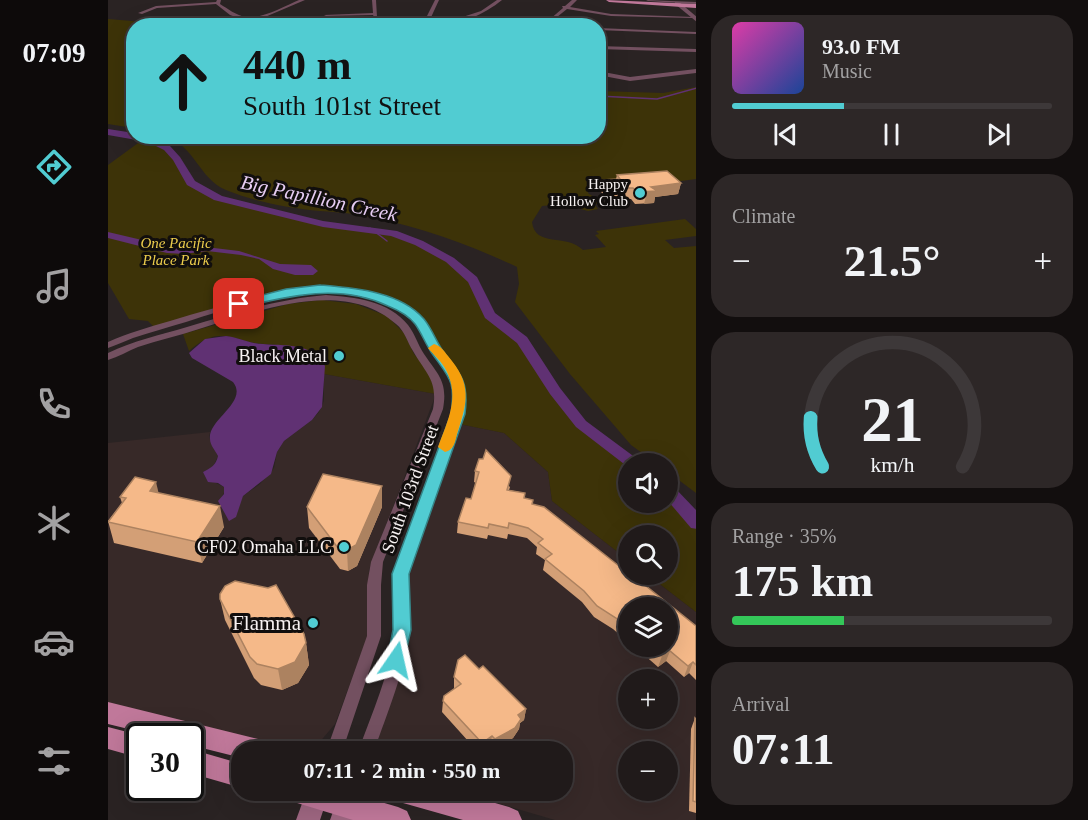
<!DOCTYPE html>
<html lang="en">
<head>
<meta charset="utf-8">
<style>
	:root { --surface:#201a1a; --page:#2d2727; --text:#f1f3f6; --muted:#a2a1a2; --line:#3d3839; --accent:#51ccd2 }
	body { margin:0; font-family:Georgia,serif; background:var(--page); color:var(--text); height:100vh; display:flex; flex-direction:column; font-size:22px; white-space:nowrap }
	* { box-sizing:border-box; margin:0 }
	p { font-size:20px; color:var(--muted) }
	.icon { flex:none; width:33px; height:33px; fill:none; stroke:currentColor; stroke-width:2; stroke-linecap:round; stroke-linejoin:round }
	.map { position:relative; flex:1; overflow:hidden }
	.details { display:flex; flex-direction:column; gap:15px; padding:15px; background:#120e0e; width:392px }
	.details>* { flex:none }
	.banner { position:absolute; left:18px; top:18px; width:480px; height:126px; border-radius:24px; box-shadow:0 6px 24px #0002,0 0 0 2px var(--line); background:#51ccd2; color:#111; overflow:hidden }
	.controls { position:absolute; left:510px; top:453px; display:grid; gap:12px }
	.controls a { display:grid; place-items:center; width:60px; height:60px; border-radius:50%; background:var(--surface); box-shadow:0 6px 24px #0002,0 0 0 2px var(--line); font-size:30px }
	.speed { position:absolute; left:18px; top:723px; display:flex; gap:12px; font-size:30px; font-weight:700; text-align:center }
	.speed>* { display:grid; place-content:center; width:78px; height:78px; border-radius:50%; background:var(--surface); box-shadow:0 6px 24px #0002,0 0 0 2px var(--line); line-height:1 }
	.speed .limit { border:3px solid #111; border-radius:9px; background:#fff; color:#111 }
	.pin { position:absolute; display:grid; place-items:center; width:51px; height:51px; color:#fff; margin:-26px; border-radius:12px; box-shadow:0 3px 9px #0006 }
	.me { position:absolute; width:66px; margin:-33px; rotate:11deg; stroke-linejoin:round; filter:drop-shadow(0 0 4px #0008) }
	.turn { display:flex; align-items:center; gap:21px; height:126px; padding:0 18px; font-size:27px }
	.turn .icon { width:78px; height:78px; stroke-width:2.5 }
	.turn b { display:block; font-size:42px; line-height:51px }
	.big { font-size:45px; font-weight:600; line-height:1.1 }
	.details .tile { flex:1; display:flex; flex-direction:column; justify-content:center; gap:9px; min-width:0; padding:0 21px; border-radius:24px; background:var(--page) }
	.details .dial { align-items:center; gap:0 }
	.dial svg { height:156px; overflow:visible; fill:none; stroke:var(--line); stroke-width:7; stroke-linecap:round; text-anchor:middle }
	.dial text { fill:var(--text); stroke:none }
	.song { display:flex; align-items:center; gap:18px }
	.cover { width:72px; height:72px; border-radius:9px; background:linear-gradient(135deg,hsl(320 70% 55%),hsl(220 70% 35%)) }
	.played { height:6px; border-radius:3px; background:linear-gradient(90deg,var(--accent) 35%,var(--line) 35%) }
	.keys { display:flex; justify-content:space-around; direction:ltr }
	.heat { display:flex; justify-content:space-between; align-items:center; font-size:33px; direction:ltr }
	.charge { height:9px; border-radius:4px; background:linear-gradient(90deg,#34c759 35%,var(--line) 0) }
	.trip { position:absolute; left:123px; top:741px; width:342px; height:60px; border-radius:24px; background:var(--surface); box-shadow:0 6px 24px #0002,0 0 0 2px var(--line); font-weight:600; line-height:60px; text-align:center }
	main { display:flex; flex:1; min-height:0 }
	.tab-bar { display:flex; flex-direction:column; width:108px; justify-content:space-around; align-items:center; background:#0d0a0a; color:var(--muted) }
	.tab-bar .icon { width:42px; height:42px }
	.tab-bar .selected { color:var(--accent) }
	.tab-bar b { font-size:27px; color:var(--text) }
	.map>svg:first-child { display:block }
	.built { fill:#372928; fill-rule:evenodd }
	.green { fill:#3d3308 }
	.water { fill:#603173 }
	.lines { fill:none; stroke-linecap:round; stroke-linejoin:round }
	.stream { stroke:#603173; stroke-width:1.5 }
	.river { fill:#603173; fill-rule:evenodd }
	.minor { fill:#735060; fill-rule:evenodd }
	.tertiary { fill:#735060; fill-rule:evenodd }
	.secondary { fill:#9e6681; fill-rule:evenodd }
	.primary { fill:#c0789a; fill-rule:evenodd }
	.wall { fill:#d39f76 }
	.shaded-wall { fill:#ac8260 }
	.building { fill:#f5b989; stroke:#ac8260; stroke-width:1.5 }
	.route { fill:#51ccd2; stroke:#358588; stroke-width:1.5 }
	.slow { fill:#f59e0b }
	.poi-dot { fill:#51ccd2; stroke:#110e0d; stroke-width:2 }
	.labels { text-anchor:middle; stroke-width:6; stroke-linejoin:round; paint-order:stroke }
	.far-poi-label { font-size:15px; fill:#f7f2f2; stroke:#110e0d; text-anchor:end }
	.far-park-label { font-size:15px; font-style:italic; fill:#eccc4c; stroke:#110e0d }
	.poi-label { font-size:18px; fill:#f7f2f2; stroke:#110e0d; text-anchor:end }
	.street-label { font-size:18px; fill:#f7f2f2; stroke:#110e0d }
	.water-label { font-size:20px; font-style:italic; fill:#e7cdf3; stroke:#110e0d }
	.near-poi-label { font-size:21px; fill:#f7f2f2; stroke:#110e0d; text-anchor:end }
</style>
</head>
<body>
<main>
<nav class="tab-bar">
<b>07:09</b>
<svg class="icon selected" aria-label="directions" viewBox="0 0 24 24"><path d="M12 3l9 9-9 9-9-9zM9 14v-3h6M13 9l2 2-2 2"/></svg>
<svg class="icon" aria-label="music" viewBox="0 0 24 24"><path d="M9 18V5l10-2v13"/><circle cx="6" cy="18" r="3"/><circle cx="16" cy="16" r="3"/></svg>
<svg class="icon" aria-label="phone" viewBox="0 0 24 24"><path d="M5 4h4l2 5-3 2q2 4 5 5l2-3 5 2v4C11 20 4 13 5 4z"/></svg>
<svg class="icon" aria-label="climate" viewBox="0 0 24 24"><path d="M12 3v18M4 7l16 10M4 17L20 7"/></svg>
<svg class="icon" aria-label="car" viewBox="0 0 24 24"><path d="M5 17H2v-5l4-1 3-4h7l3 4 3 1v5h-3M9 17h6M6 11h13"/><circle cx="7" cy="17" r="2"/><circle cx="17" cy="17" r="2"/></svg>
<svg class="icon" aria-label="filters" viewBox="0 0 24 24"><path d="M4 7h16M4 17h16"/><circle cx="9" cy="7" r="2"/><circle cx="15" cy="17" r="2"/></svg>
</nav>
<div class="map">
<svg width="589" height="820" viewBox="0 0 589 820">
	<rect width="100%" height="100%" fill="#2a2323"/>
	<g class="built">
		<polygon points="216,374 328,394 261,570 259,638 227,724 210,744 192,748 0,707 0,443 102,432 101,437 110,456 105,467 95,472 106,482 116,487 117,491 113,498 129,514 130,506 135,496 152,484 166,468 169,452 176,441 204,420 211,412 216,401"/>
		<path d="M351,424L396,433L440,472L444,501L520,560V574L540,575L588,612V820H447L348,791L454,790V752H271V736L301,566ZM520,608H560V646H520ZM520,680H560V718H520ZM520,752H560V790H520Z"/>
	</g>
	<g class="green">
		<polygon points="0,19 73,25 26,26 25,128 0,124"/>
		<path d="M588,87V179L493,192L481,189L480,193C485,198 492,197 497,203L486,204L490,209L480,211L454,204L434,206L424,222C427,248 458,233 475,250L498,247L487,235L491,234L488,231L577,219L588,229V236L557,240L566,248L588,246V493L560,472V464L548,463L523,445L462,374L407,302L411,284L409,267C353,241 305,224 244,214C233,212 222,212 212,211C181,208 147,202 118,190C91,179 87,146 58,137L490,136L491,91L555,93Z"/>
		<path d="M37,138L59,148L69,159L83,183L110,198L215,224L285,233L311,243L351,266L370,289L376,307L382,315L414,340L447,391L473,424L528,463L520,464V502H560V491L588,523V612L540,575L560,574V536H520V560L444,501L440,472L396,433L351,424C365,387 353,378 333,350C326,339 323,328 314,319C248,253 121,306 46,327L40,321L21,319L0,283V165Z"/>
		<path d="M214,300L248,304L279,316L296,333L306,354L320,371L328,394L216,374C217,341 169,347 147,343C135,341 123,335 110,336C99,337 90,343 81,351L75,334L180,304Z"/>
	</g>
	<g class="water">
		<polygon points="0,232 68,248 106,248 131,251 172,264 203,265 210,271 205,275 187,275 165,269 151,259 133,255 99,251 76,254 59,253 0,238"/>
		<path d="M118,336C128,337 137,341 146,343C169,347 205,340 217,366L214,407L204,420L176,441L169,452L163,474L135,496L128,517L121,521L110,501L116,494V487L110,483L100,482L95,472C103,468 108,465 110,456C107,450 102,445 102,439C99,420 141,402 125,382L84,358L81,353L97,339Z"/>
	</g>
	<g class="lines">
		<g class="stream">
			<polyline points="490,96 549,99 589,88"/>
			<polyline points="37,138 42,136"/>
			<polyline points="262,228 279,241"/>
		</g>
		<g class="river">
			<polygon points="0,129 26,133 26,136 46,138 62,146 72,157 87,181 114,196 215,221 289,231 315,241 346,258 369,277 387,313 419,337 452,388 478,421 536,464 520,464 520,467 468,427 442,394 409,343 377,318 360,282 338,262 307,245 283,236 215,227 106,200 79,185 65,160 56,150 40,142 0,135"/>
			<polygon points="560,485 566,487 589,511 589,529 583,528 560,501"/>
		</g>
		<g class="minor">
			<path d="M109,0H113L112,4C120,9 128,15 137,17C152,20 177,6 191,0H197L157,17L144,19L162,26C153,26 146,21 138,20C126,20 112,26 99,26L133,19L122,15L108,4L49,8L34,14L30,13L48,6L108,2Z"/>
			<polygon points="264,0 268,0 269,17 276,26 271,26 265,15 218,16 216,15 265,13"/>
			<polygon points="327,0 331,0 319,26 314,26"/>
			<path d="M389,0H394C377,14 350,26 327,26L373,11Z"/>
			<polygon points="464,0 469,0 462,7 503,14 586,17 584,18 503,16 459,9 449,17 470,26 463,26 447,19 439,26 434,26 455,8 454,6 457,6"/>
			<polygon points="538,0 589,2 589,4 540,1"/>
			<polygon points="48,23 79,25 81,26 46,25"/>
			<polygon points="490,28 589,32 589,34 490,30"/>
			<polygon points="490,46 589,49 589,52 490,49"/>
			<polygon points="589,69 589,73 522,81 490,75 490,71 522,77"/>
			<path d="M207,287C243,288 269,289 300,309C305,312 311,315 315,320C323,330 327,341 334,352C348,372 358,378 357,405L301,562C297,585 303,608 301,631C297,673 279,712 266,752H250C264,713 282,673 287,632C290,608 284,585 289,562L347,405C348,375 336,372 322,348C317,339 314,328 306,321C249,268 143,301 78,322C61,327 43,332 25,338C17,341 9,345 0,348V342C20,333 41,327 62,321C110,306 157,294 207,287Z"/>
			<path d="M218,295C247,297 281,301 300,325C307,334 310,345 316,354C330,375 340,381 335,409L275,562L273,585V636L234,752H218L259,636V585L263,562L325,409C330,380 318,374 305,351C299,342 297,331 288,324C235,277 150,311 91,329C71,336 50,340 30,347C20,351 10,357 0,360V353C25,341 52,335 79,327C126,313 170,299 218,295Z"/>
		</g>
		<polygon class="tertiary" points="567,2 571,2 589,17 589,22 567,4"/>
		<g class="secondary">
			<polygon points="199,790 222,790 212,820 188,820"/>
			<polygon points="233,790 256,790 246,820 222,820"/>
		</g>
		<g class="primary">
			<polygon points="498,0 589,4 589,8 501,2"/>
			<polygon points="0,702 154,740 163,744 166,752 134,752 134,758 82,745 82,736 49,736 0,724"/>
			<polygon points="0,727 35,736 32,736 32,758 0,749"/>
			<polygon points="82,749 134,764 134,788 82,773"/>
			<polygon points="172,790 232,790 290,807 299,811 303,820 245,820 176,799"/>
			<polygon points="282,790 342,790 401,807 410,811 414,820 355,820 295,803 286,799"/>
		</g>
	</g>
	<g class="wall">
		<polygon points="509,175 573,183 570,194 547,197 546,203 527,204 523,199 501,199 493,192 495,180 508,179"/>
		<polygon points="371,459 402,487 401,490 417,493 416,498 424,504 588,626 588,680 581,673 576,677 558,661 550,667 526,646 560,646 520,608 520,642 505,629 486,617 474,602 435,570 437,560 428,554 429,547 419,538 400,534 399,539 380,535 379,539 349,533 350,522 363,499 368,483 366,482 367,471"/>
		<polygon points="51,493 116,527 94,563 6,543 0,521 14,503 12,497"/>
		<polygon points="199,507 274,507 249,566 240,571 232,569 201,528"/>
		<polygon points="112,599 198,643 201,665 190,683 174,690 153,685 146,678 117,620"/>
		<polygon points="371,669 418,709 416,720 412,723 411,729 405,738 386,750 382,746 376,752 370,752 334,712 335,701 346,689 346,677"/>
		<polygon points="587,718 588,719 588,813 581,811 583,729"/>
	</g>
	<g class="shaded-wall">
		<polygon points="573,183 570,194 547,197 546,203 536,204 539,192 543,187"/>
		<polygon points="48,482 53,503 42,491"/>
		<polygon points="274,486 274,507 249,566 240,571 239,550"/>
		<polygon points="112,506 116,527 94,563 89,542"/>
		<polygon points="198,643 201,665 190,683 174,690 170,669"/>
		<polygon points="562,651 558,661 550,667 554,656"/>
		<polygon points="585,662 581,673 576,677 580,666"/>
		<polygon points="418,709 416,720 412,723 411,729 405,738 386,750 387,739 410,715"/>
		<polygon points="384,736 382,746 376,752 373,752 374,743"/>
	</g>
	<g class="building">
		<polygon points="559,171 573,183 543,187 549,191 529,192 525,188 503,188 495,180 512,179 509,175"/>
		<polygon points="378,450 403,476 399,490 417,493 416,498 425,500 424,504 436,507 520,573 520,574 523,574 588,626 588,665 585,662 580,666 562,651 554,656 542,646 560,646 560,608 520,608 520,628 508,618 489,606 476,591 437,559 444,554 430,543 435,539 420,528 401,523 400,528 381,524 380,528 350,522 358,498 363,499 371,472 367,471 371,459 375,459"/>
		<polygon points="215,474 274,486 248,545 239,550 230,548 199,507"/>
		<polygon points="27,477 48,482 42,491 112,506 89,542 0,522 18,498 12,497"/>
		<polygon points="127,581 160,588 168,585 196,634 198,643 187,662 170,669 149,664 142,657 112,599 112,594 117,586"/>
		<polygon points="357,655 371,669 375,666 418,709 410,715 413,719 407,728 387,739 384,736 374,743 335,701 336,696 353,684 346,677 350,660"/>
		<polygon points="587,718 588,719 588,802 585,801"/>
	</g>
	<path class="route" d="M212,285C246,288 292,291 316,319C324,329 328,341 335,351C354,375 361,383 357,414L301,574L303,630L295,665L288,668L281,665L279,660L285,630L284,574L343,414C348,380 341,378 323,352C317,343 313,332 307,324C300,315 290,310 280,306C231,283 181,296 131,308L125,304L127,302L178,289Z"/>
	<path class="slow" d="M326,344C333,346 336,351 340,356C364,384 360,401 349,434C347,442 346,450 337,452L330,447C340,420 352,397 338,370C334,362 326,355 320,348Z"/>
	<g class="poi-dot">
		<circle cx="532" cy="193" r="6"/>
		<circle cx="231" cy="356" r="6"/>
		<circle cx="236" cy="547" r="6"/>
		<circle cx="205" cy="623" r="6"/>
	</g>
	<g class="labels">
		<g class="far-poi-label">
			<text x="520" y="189">Happy<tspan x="520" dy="17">Hollow Club</tspan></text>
		</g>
		<g class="far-park-label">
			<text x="68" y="248">One Pacific<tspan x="68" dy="17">Place Park</tspan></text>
		</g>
		<g class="poi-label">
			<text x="219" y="362">Black Metal</text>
			<text x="224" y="553">CF02 Omaha LLC</text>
		</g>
		<g class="street-label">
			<text transform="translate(302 489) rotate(-70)" y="6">South 103rd Street</text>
		</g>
		<g class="water-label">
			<text transform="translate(211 198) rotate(12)" y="7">Big Papillion Creek</text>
		</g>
		<g class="near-poi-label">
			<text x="193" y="630">Flamma</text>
		</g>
	</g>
</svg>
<div class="controls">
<a><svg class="icon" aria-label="sound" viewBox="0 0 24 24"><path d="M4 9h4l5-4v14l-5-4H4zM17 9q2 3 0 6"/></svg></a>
<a><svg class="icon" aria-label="search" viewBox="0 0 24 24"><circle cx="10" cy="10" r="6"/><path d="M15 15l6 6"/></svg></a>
<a><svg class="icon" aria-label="layers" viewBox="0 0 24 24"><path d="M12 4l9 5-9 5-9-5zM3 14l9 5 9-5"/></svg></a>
<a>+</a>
<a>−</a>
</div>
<div class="speed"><div class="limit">30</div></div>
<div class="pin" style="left:131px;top:304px;background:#d93025"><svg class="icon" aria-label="arrive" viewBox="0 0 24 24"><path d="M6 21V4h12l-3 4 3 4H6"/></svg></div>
<svg class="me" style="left:288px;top:660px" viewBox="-20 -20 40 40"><path d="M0-17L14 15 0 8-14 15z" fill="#51ccd2" stroke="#fff" stroke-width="4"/></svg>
<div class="trip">07:11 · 2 min · 550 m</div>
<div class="banner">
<div class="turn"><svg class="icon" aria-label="ahead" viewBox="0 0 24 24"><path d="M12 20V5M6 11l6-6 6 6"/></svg><div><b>440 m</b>South 101st Street</div></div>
</div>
</div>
<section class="details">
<div class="tile">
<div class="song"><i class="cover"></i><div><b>93.0 FM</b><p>Music</p></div></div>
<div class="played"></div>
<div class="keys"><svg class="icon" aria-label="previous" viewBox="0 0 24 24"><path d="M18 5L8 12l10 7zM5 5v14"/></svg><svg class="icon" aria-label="pause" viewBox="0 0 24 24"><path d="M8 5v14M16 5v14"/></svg><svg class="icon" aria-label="next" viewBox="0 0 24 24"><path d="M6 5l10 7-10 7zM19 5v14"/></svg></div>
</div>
<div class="tile"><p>Climate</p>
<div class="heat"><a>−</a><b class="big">21.5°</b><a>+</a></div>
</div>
<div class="tile dial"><svg viewBox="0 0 100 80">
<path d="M14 69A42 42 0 1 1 86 69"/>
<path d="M14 69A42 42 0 0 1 8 44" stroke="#51ccd2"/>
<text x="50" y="56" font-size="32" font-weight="700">21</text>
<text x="50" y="72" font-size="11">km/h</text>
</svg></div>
<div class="tile"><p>Range · 35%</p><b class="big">175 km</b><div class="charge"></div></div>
<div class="tile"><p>Arrival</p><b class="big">07:11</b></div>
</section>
</main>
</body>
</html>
